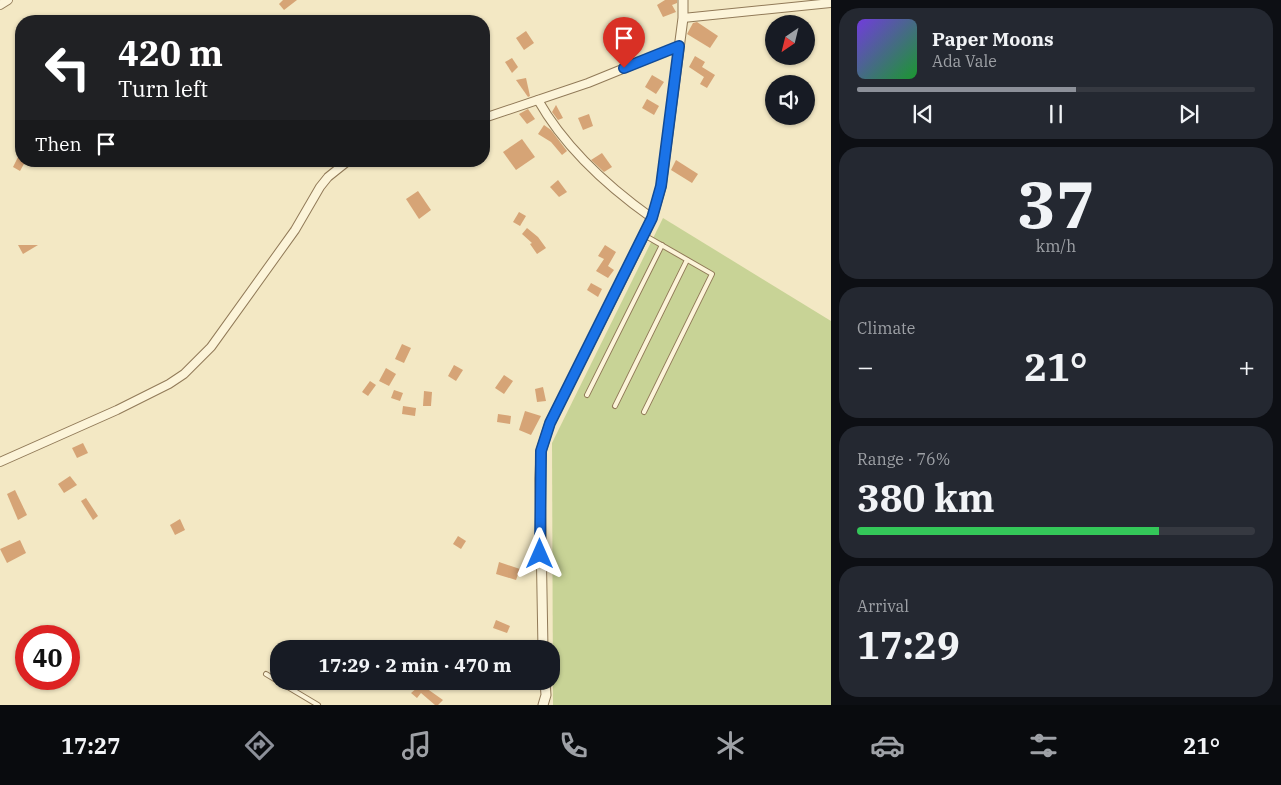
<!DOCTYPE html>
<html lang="en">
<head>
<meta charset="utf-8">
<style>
	:root { --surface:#171b24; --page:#242831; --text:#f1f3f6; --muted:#9ea1a6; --line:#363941; --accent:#8c9099 }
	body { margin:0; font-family:"IBM Plex Serif",serif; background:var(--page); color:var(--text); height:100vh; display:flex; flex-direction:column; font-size:19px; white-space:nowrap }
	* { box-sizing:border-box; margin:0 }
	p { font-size:16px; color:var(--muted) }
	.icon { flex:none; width:28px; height:28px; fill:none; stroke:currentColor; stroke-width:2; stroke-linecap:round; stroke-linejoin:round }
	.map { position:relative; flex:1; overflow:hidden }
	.drawer { display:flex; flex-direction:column; gap:8px; padding:8px; background:#0d0f14; width:450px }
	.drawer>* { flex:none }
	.top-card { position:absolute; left:15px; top:15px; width:475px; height:152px; border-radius:20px; box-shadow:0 1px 4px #0004; background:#202124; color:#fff; overflow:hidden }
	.needle { width:32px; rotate:215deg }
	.buttons { position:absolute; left:765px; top:15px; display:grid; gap:10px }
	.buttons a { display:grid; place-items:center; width:50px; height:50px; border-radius:50%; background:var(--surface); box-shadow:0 1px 4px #0004; font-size:25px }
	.speed { position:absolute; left:15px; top:625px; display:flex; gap:10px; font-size:25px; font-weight:700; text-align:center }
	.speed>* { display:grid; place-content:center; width:65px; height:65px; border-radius:50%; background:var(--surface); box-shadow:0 1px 4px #0004; line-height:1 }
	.speed .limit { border:8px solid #d22; background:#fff; color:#111 }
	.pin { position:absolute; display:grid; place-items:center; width:42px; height:42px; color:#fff; margin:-51px -21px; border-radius:50% 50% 50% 0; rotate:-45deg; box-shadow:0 0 5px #0007 }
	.pin .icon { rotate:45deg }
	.me { position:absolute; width:55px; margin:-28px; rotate:0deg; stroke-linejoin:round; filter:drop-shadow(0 0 4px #0008) }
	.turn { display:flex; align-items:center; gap:18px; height:105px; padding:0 20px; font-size:22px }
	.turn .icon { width:65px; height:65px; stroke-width:2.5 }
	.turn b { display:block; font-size:35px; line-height:42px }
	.then { display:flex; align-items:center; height:48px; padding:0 20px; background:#0003; gap:10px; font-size:19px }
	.big { font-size:38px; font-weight:700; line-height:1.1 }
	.drawer .card { flex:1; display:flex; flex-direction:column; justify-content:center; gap:8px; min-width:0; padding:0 18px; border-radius:20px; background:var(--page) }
	.drawer .dial { align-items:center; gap:0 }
	.dial b { font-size:65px; line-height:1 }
	.song { display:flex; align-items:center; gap:15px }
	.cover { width:60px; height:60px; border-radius:8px; background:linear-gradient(135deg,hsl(260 70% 55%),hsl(130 70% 35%)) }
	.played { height:5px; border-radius:2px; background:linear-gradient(90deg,var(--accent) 55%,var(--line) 55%) }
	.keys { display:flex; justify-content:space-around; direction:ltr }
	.heat { display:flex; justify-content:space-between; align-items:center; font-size:28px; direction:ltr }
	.charge { height:8px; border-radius:4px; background:linear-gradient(90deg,#34c759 76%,var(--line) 0) }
	.trip { position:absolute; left:270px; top:640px; width:290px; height:50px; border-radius:20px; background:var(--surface); box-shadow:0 1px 4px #0004; font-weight:700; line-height:50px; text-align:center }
	.menu { display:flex; height:80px; justify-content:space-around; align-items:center; background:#090b0e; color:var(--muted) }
	.menu .icon { width:35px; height:35px }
	.menu .current { color:var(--accent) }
	.menu b { font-size:22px; color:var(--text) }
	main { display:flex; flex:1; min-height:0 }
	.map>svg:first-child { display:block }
	.green { fill:#c8d396 }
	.building { fill:#d6a476 }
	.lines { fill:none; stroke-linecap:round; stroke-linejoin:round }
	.service-casing { stroke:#917a58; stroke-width:6 }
	.minor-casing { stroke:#917a58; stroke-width:10 }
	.tertiary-casing { stroke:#917a58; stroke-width:11 }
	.service { stroke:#fcf4d9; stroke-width:4 }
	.minor { stroke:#fcf4d9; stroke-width:8 }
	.tertiary { stroke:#fcf4d9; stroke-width:9 }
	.route-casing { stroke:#114b97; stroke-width:12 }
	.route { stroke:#1a73e8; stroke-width:9 }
</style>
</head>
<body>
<main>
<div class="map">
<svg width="831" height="705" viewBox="0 0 831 705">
	<rect width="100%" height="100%" fill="#f3e8c4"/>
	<polygon class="green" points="663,218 831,321 831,705 553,705 552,443"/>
	<g class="building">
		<polygon points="283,0 297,0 284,10 279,4"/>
		<polygon points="665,0 677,0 677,3 672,5 676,12 663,17 657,5"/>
		<polygon points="697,22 718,36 710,48 687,34 693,23"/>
		<polygon points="526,31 534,43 524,50 516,38"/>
		<polygon points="695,56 705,62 702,67 715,75 707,88 700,84 704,77 689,67"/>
		<polygon points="512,58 518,67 512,73 505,62"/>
		<polygon points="652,75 664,82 656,94 645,87"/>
		<polygon points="526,78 530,96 528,97 516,80"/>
		<polygon points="647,99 659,106 654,115 642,108"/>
		<polygon points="556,105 563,118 558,120 552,112"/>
		<polygon points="528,109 535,119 527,124 519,114"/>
		<polygon points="589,114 593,126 583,130 578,118"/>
		<polygon points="544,125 551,130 567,151 562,155 551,142 538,134"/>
		<polygon points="522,139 535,157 516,170 503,152"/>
		<polygon points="602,153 612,167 604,172 591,160"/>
		<polygon points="18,157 21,161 25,162 20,171 13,167"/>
		<polygon points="676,160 698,174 692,183 671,170"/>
		<polygon points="558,180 567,192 559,197 550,187"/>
		<polygon points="418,191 431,210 419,219 406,199"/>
		<polygon points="519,212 526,216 520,226 513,222"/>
		<polygon points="527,228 538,237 546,248 537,254 530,244 532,243 522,234"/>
		<polygon points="18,245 38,245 23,254"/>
		<polygon points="605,245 616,252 608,266 614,270 608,278 596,271 604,259 598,256"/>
		<polygon points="591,283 602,289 598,297 587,290"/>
		<polygon points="402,344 411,348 404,363 395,359"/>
		<polygon points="454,365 463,370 456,381 448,376"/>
		<polygon points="386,368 396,374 389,386 379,381"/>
		<polygon points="504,375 513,381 504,394 495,388"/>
		<polygon points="370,381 376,385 368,396 362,392"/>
		<polygon points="543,387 546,401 537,402 535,389"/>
		<polygon points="394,390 403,393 400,401 391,398"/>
		<polygon points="424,391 432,392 431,406 423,406"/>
		<polygon points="403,406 416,408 415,416 402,414"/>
		<polygon points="525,411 541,416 531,435 519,430"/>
		<polygon points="498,414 511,416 510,424 497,422"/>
		<polygon points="83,443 88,453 77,458 72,448"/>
		<polygon points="70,476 77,485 64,493 58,484"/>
		<polygon points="15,490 27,515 18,520 7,494"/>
		<polygon points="86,498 98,516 93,520 81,501"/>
		<polygon points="180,519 185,530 175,535 170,525"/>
		<polygon points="458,536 466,541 461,549 453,544"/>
		<polygon points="20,540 26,553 7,563 0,549"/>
		<polygon points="499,562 520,569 516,580 496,574"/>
		<polygon points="496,620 510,626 507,633 493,628"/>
		<polygon points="425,681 432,681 426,688 443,700 438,705 435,705 421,693 417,698 411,693"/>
	</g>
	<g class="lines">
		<g class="service-casing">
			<g id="service">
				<polyline points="644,235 712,274 644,412"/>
				<polyline points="587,395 662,245"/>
				<polyline points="615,406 687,260"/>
				<polyline points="266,674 318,705"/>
			</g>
		</g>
		<g class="minor-casing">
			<g id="minor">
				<polyline points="0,5 8,0"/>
				<polyline points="683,18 831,3"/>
				<path d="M538,100C565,148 607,186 652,218"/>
				<polyline points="484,118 588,83 679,46"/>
				<polyline points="0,462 117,410 169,384 184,374 211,347 295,230 320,187 328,177 348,161"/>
			</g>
		</g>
		<g class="tertiary-casing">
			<g id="tertiary">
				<polyline points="543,649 540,479 541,451 550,423 644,235 652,218 661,187 683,18 683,0"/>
				<polyline points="543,705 546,695 545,681"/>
			</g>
		</g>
		<use href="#service" class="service"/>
		<use href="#minor" class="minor"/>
		<use href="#tertiary" class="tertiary"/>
	</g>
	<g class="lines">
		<g class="route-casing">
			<polyline id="route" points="540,554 541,451 550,423 652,218 661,186 679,46 624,68"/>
		</g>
		<use href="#route" class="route"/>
	</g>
</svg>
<div class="buttons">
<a><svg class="needle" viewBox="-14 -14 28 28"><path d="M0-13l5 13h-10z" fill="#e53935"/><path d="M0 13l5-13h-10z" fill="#9ea1a6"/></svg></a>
<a><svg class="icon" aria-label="sound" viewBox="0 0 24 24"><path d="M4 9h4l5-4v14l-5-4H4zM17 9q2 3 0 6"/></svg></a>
</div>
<div class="speed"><div class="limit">40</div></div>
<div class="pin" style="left:624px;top:68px;background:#d93025"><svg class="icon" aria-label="arrive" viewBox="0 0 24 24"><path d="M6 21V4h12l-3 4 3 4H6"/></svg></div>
<svg class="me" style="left:540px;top:554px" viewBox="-20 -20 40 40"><path d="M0-17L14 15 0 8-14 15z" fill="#1a73e8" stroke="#fff" stroke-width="4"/></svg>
<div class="trip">17:29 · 2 min · 470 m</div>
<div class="top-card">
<div class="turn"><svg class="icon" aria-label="left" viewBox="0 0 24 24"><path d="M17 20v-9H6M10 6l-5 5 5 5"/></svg><div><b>420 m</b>Turn left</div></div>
<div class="then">Then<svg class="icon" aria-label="arrive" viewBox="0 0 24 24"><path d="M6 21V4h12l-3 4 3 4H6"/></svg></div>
</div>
</div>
<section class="drawer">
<div class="card">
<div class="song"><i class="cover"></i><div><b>Paper Moons</b><p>Ada Vale</p></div></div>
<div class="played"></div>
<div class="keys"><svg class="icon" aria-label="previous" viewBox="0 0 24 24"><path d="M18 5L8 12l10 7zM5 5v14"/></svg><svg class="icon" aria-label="pause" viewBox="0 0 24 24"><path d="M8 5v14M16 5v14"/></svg><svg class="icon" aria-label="next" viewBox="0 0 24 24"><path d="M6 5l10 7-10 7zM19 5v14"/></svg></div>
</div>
<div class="card dial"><b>37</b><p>km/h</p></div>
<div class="card"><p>Climate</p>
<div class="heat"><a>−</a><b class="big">21°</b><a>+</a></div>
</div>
<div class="card"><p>Range · 76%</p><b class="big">380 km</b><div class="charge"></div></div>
<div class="card"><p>Arrival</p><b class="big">17:29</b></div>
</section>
</main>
<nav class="menu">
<b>17:27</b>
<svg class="icon current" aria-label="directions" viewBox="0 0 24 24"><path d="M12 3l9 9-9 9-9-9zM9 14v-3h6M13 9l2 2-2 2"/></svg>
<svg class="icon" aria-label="music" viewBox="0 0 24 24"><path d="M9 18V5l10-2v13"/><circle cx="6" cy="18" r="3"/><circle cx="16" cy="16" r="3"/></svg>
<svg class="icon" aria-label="phone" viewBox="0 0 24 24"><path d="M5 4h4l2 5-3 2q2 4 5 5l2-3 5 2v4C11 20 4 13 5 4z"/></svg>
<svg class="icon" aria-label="climate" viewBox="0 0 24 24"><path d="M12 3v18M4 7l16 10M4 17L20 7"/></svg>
<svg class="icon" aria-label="car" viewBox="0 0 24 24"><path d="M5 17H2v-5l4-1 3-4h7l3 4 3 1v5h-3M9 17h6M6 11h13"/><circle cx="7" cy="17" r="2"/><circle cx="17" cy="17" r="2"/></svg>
<svg class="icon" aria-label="filters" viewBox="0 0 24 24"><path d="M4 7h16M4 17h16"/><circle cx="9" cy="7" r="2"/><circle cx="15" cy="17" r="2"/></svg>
<b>21°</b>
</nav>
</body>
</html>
